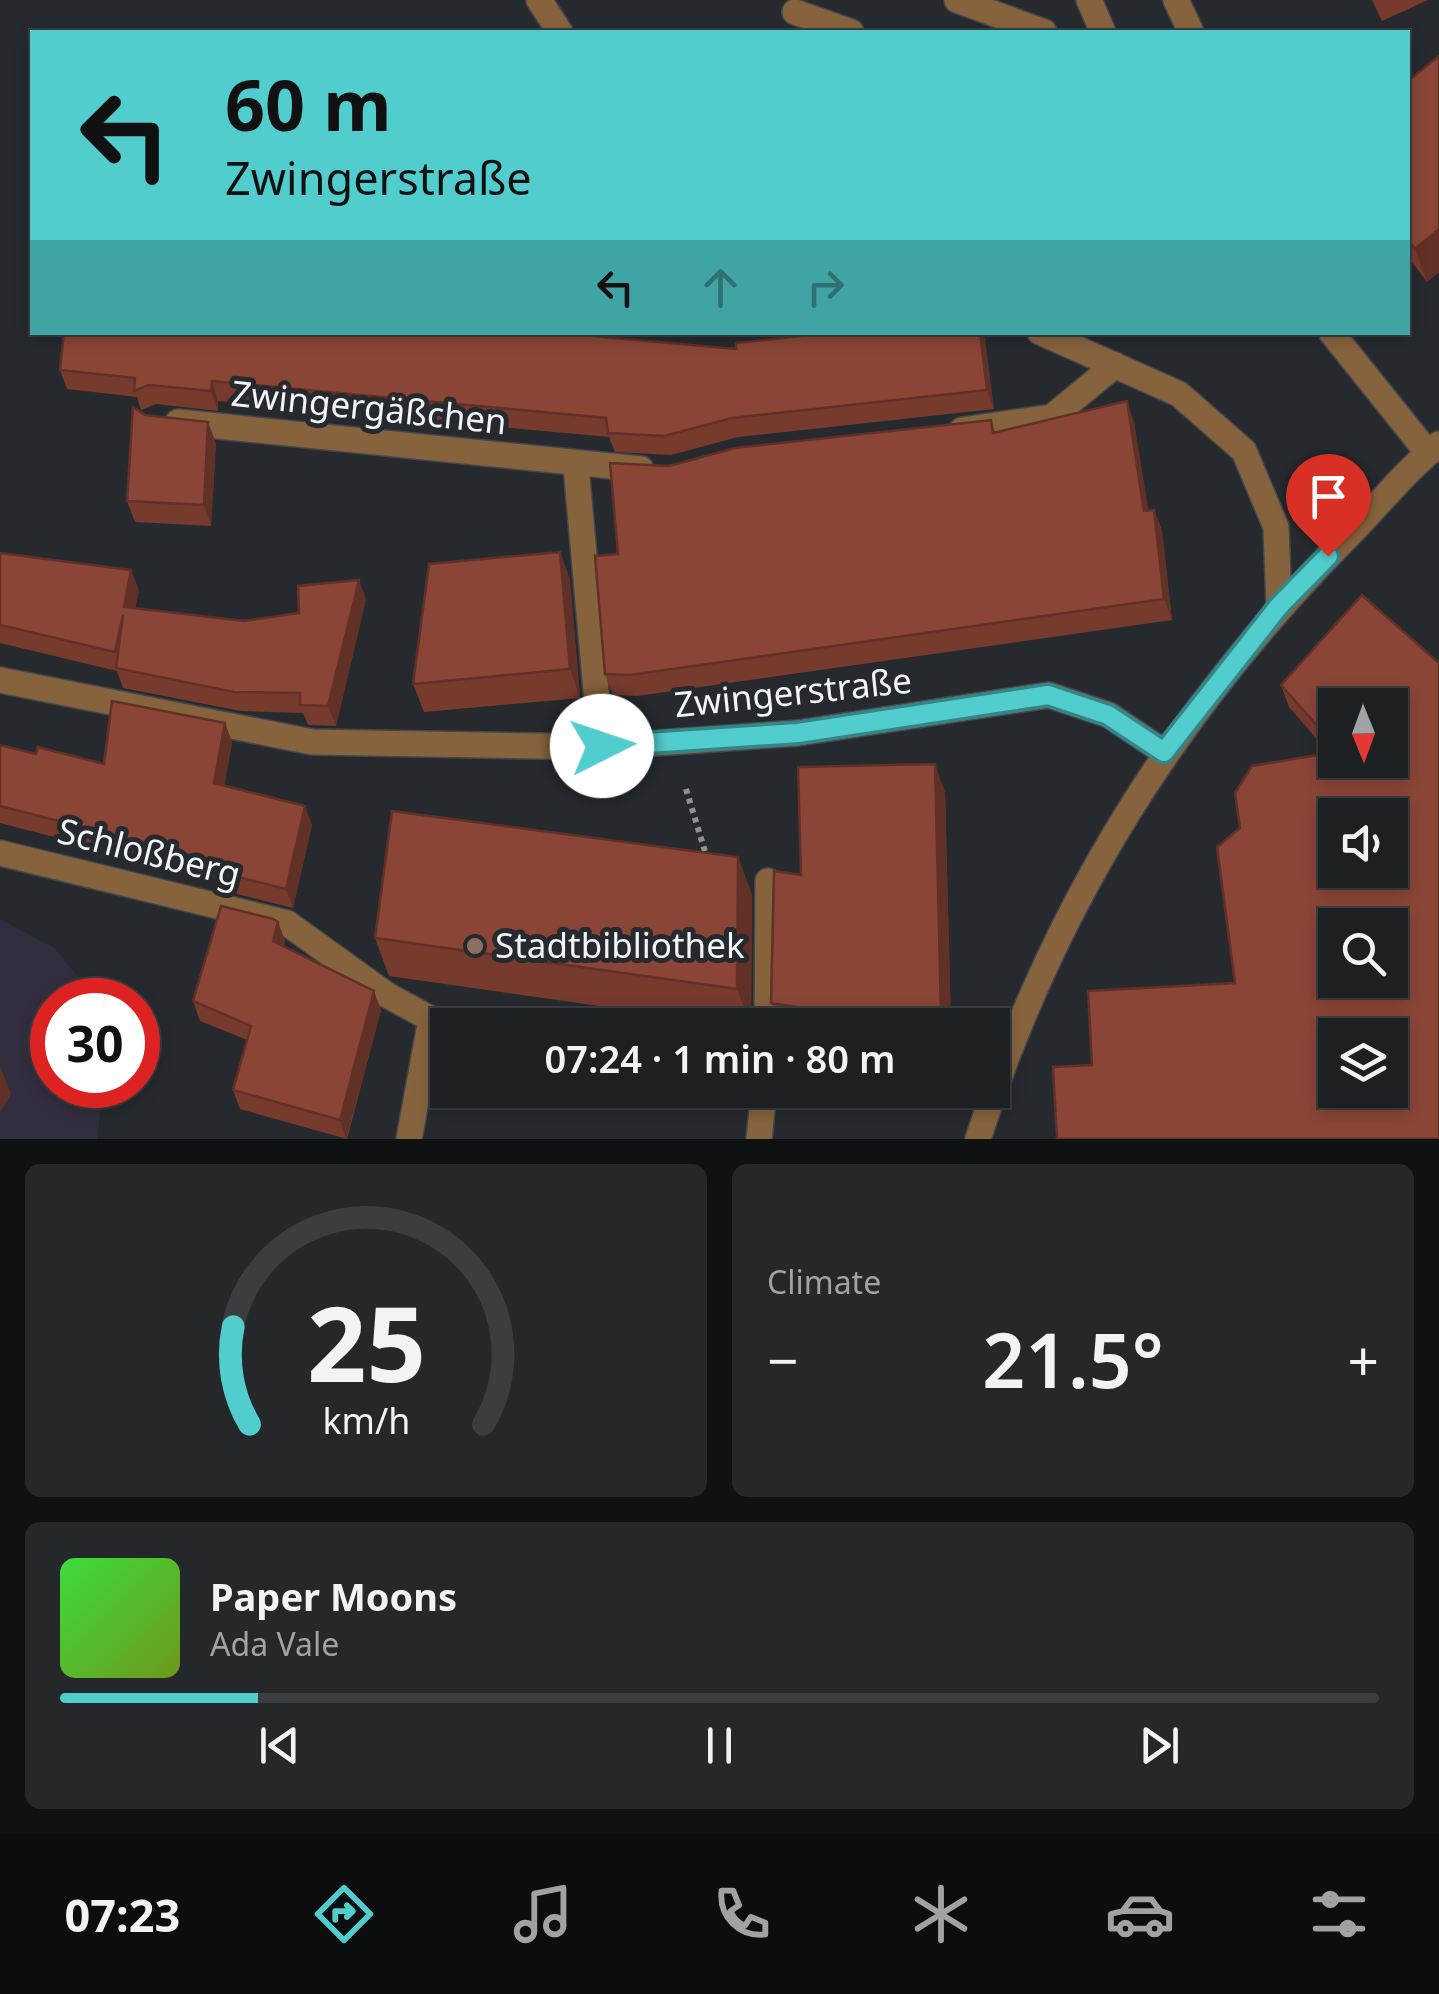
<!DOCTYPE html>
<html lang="en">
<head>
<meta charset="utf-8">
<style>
	:root { --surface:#1c2023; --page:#25282b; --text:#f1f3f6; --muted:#a0a3a6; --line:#3a3e41; --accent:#52cdce }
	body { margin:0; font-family:"Noto Sans",sans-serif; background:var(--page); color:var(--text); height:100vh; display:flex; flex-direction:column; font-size:38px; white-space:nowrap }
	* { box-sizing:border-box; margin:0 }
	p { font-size:32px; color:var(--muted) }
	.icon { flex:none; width:55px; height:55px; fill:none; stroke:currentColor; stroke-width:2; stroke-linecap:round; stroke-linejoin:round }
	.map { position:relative; height:1139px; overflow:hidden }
	.panel { display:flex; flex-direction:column; gap:25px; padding:25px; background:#0f1213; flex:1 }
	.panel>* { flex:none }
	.guide { position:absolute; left:30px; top:30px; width:1380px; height:305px; border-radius:0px; box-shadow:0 5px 15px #0003,0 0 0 2px var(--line); background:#52cdce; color:#111; overflow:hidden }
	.needle { width:65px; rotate:179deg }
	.fabs { position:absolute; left:1318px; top:688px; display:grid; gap:20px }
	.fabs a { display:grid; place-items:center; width:90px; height:90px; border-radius:0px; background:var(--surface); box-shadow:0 5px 15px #0003,0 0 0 2px var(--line); font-size:50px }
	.speed { position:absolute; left:30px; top:978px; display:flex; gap:20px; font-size:50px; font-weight:700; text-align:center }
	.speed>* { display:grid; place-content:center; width:130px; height:130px; border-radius:50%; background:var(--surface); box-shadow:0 5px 15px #0003,0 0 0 2px var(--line); line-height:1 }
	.speed .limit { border:15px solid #d22; background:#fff; color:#111 }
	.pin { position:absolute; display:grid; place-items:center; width:85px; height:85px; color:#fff; margin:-102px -42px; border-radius:50% 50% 50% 0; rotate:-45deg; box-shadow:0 0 10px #0007 }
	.pin .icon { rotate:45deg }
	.me { position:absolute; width:110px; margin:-55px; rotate:86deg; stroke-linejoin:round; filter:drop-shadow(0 0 8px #0008) }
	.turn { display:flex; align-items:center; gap:35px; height:210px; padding:0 30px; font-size:45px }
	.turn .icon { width:130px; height:130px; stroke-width:2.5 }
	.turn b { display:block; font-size:70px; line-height:85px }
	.lanes { display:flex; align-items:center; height:95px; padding:0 30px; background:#0003; justify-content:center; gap:50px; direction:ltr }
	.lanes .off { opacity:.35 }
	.big { font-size:75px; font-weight:600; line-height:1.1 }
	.panel .card { flex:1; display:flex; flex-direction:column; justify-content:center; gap:15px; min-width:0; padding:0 35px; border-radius:15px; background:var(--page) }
	.panel .dial { align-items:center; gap:0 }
	.dial svg { height:260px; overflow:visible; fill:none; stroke:var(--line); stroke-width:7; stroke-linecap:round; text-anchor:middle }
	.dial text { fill:var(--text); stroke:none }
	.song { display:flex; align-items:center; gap:30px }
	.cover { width:120px; height:120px; border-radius:15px; background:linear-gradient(135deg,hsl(120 70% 55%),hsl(80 70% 35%)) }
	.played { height:10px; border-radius:5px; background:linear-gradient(90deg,var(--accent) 15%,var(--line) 15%) }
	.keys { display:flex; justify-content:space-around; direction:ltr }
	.heat { display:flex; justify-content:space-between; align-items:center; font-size:55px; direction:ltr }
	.panel .tiles { flex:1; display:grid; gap:25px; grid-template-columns:1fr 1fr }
	.card:last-child { grid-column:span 2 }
	.trip { position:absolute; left:430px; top:1008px; width:580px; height:100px; border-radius:0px; background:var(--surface); box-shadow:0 5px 15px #0003,0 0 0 2px var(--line); font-weight:600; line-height:100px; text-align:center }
	.tabs { display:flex; height:160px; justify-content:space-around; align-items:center; background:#0b0d0e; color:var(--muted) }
	.tabs .icon { width:70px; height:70px }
	.tabs .active { color:var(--accent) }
	.tabs b { font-size:45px; color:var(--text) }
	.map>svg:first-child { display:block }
	.education { fill:#322e3f }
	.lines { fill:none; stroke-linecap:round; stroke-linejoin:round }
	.service-casing { stroke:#43464b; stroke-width:28 }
	.minor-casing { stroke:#43464b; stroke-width:28 }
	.path { stroke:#8e9195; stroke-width:6; stroke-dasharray:5 5; stroke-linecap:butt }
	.service { stroke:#87633d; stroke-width:25 }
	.minor { stroke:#87633d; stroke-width:25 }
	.wall { fill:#773b2e; fill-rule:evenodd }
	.shaded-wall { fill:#613026 }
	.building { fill:#8a4536; stroke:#613026; stroke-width:2.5; fill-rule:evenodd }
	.route-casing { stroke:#358586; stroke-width:25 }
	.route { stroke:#52cdce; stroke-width:18 }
	.education-dot { fill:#8d6e63; stroke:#262a2f; stroke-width:4 }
	.labels { text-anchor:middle; stroke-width:10; stroke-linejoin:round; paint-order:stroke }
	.street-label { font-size:35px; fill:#f2f5f8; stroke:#262a2f }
	.poi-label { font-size:35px; fill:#f2f5f8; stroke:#262a2f; text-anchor:start }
</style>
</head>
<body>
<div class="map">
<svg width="1439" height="1139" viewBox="0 0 1439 1139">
	<rect width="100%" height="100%" fill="#262a2f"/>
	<polygon class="education" points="0,919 54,948 84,984 89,1000 52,1000 52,1085 103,1085 97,1139 0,1139"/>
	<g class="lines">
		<g class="service-casing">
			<g id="service">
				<polyline points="957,0 1044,32"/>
				<polyline points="1089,0 1103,32"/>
				<polyline points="1176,0 1191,32"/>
				<polyline points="795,12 851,32"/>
				<polyline points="1331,332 1428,453"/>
				<polyline points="178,422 641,469"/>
				<polyline points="962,430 1052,417 1115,365"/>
				<polyline points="576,466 601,747"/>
			</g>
		</g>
		<g class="minor-casing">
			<g id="minor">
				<polyline points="539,0 560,32"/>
				<polyline points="1040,332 1179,394 1244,451 1276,527 1279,606"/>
				<polyline points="0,680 312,742 601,747 798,733 1049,695 1109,715 1164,752"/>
				<polyline points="0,853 287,923 387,995 431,1019 474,1025"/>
				<polyline points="767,1025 768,881"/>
				<polyline points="409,1139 431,1019"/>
				<polyline points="759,1139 764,1090"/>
				<path d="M978,1139C1053,905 1176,710 1348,536C1378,506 1405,471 1439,444"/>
			</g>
		</g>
		<polyline class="path" points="686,789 707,858"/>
		<use href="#service" class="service"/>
		<use href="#minor" class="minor"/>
	</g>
	<g class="wall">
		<polygon points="1372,0 1428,0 1382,21"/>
		<polygon points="1439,56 1439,272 1427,282 1408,257 1408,81"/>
		<polygon points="837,332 983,332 994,409 738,437 671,455 615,452 609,437 218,401 218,411 156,404 141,410 137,397 67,389 60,370 736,349"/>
		<polygon points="145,415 216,443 211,526 135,522 127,501"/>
		<polygon points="991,420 995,432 1134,422 1148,511 1154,510 1162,531 1172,620 637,696 613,695 605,674 669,466"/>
		<polygon points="560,552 570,580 580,698 424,712 413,684"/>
		<polygon points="0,553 139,590 135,608 244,621 299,613 366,599 336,726 308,725 303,713 241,711 123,688 117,671 0,643"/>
		<path d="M1362,595L1439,663V1139H1057L1053,1067L1092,1065L1088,991L1235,983L1217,847L1240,828L1235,793L1252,766L1329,753L1289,707L1281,685ZM1335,705H1390V760H1335ZM1335,815H1390V870H1335ZM1335,925H1390V980H1335ZM1335,1035H1390V1090H1335Z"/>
		<polygon points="225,723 232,743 224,786 312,825 293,908 237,894 233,883 0,823 0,745 36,754 104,764"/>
		<polygon points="945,792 951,1025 779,1025 771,1003 801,875"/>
		<polygon points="738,857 752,895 751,1025 733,1025 389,976 375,938"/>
		<polygon points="278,922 285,941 284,946 381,1010 347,1139 240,1109 233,1090 247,1040 200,1021 193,1001"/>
	</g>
	<g class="shaded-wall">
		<polygon points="1439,229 1439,272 1427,282 1415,249"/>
		<polygon points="980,332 983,332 985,338 994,409 987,390"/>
		<polygon points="212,381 218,401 218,411 211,391"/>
		<polygon points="1127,401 1134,422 1152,532 1144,511"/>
		<polygon points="208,422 216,443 211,526 204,505"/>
		<polygon points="1154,510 1162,531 1172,620 1164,599"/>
		<polygon points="560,552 570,580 580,698 570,669"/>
		<polygon points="131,570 139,590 131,627 124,607"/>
		<polygon points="359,580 366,599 336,726 328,706"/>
		<polygon points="225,723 232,743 221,802 214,783"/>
		<polygon points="935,764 945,792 951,1025 946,1025 941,1013"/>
		<polygon points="305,806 312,825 293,908 286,889"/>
		<polygon points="738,857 752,895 751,1025 737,989"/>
		<polygon points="278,922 285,941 280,960 273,941"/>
		<polygon points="374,991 381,1010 346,1139 340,1120"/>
		<polygon points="0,1066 11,1094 0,1112"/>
	</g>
	<g class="building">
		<polygon points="1439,56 1439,229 1415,249 1408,239 1408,81"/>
		<polygon points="64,332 548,332 736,349 736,343 837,332 980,332 987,390 732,418 664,436 608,433 606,418 212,381 211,391 149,385 134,391 135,378 60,370"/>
		<polygon points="1127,401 1144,511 1154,510 1164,599 630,675 605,674 595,556 618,554 610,463 669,466 735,448 991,420 993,433"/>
		<polygon points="133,407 145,415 208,422 204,505 127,501"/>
		<polygon points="560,552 570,669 413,684 429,564"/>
		<polygon points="0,553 131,570 124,607 244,621 299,613 298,586 359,580 328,706 300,705 300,693 234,692 116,668 123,615 115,652 0,625"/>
		<path d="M1362,595L1439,663V1139H1057L1053,1067L1092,1065L1088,991L1235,983L1217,847L1240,828L1235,793L1252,766L1335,752V760H1390V705H1335V746L1281,685ZM1335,815H1390V870H1335ZM1335,925H1390V980H1335ZM1335,1035H1390V1090H1335Z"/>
		<polygon points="112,701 225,723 214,783 305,806 286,889 230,875 233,866 0,806 0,745 36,754 38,747 104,764"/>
		<polygon points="935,764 941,1013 806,1016 805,1008 771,1003 774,871 801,875 798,767"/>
		<polygon points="392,811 738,857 737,989 375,938"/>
		<polygon points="221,906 273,919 278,922 273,941 374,991 340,1120 233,1090 251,1026 193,1001"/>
	</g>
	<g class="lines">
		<g class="route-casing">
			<polyline id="route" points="602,746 798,733 1048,695 1108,715 1164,752 1279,606 1328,556"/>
		</g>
		<use href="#route" class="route"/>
	</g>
	<circle class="education-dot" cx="475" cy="946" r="10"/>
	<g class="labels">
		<g class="street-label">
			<text transform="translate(369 408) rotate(6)" y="12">Zwingergäßchen</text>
			<text transform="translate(793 693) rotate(-6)" y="12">Zwingerstraße</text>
			<text transform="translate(149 853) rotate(14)" y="12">Schloßberg</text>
		</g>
		<g class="poi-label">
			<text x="495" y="958">Stadtbibliothek</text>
		</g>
	</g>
</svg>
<div class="fabs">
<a><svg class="needle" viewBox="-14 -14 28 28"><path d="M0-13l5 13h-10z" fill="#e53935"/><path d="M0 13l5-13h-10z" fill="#a0a3a6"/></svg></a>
<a><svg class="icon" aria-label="sound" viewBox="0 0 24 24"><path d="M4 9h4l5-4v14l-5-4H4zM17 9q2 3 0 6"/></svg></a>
<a><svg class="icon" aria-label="search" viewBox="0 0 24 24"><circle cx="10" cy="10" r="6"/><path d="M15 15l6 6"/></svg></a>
<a><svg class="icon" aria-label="layers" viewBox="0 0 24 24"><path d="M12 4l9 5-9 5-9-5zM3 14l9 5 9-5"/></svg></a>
</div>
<div class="speed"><div class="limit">30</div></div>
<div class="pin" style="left:1328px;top:556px;background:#d93025"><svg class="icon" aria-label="arrive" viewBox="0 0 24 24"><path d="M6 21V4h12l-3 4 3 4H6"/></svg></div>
<svg class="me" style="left:602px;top:746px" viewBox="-20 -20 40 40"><circle r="19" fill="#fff"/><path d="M0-13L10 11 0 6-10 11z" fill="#52cdce"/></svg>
<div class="trip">07:24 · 1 min · 80 m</div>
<div class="guide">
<div class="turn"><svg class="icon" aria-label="left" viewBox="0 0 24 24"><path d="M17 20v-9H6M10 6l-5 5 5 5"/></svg><div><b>60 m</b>Zwingerstraße</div></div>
<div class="lanes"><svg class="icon" aria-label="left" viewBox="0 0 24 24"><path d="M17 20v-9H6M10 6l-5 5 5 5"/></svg><svg class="icon off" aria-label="ahead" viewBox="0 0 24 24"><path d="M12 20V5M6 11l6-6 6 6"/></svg><svg class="icon off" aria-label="right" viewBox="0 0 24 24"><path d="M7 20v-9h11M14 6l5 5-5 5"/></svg></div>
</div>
</div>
<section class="panel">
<div class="tiles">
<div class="card dial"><svg viewBox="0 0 100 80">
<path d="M14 69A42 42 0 1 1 86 69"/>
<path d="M14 69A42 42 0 0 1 9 39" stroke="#52cdce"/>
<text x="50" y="56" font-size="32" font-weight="700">25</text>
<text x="50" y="72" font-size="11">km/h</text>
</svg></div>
<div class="card"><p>Climate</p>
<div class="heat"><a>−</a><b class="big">21.5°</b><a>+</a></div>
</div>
<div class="card">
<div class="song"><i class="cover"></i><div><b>Paper Moons</b><p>Ada Vale</p></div></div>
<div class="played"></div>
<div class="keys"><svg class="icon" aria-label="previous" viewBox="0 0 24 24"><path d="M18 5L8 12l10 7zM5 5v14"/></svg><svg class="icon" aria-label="pause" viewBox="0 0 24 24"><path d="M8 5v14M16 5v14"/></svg><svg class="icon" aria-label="next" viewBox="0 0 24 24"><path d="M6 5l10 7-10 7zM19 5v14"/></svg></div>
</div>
</div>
</section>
<nav class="tabs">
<b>07:23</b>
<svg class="icon active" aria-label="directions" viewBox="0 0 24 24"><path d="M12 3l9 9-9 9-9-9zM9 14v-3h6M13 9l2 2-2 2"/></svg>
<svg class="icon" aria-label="music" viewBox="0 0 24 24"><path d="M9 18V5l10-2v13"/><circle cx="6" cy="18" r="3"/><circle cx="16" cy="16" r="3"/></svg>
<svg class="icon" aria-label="phone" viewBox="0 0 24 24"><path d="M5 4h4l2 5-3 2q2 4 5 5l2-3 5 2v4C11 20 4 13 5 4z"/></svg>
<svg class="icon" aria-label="climate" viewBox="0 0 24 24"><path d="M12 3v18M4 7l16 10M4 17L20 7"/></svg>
<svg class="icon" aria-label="car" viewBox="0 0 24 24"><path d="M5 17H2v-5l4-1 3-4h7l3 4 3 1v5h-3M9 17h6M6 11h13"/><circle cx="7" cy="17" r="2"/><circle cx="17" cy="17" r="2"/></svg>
<svg class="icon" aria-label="filters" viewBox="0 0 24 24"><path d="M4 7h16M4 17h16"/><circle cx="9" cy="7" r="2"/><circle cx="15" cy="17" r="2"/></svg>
</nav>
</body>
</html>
